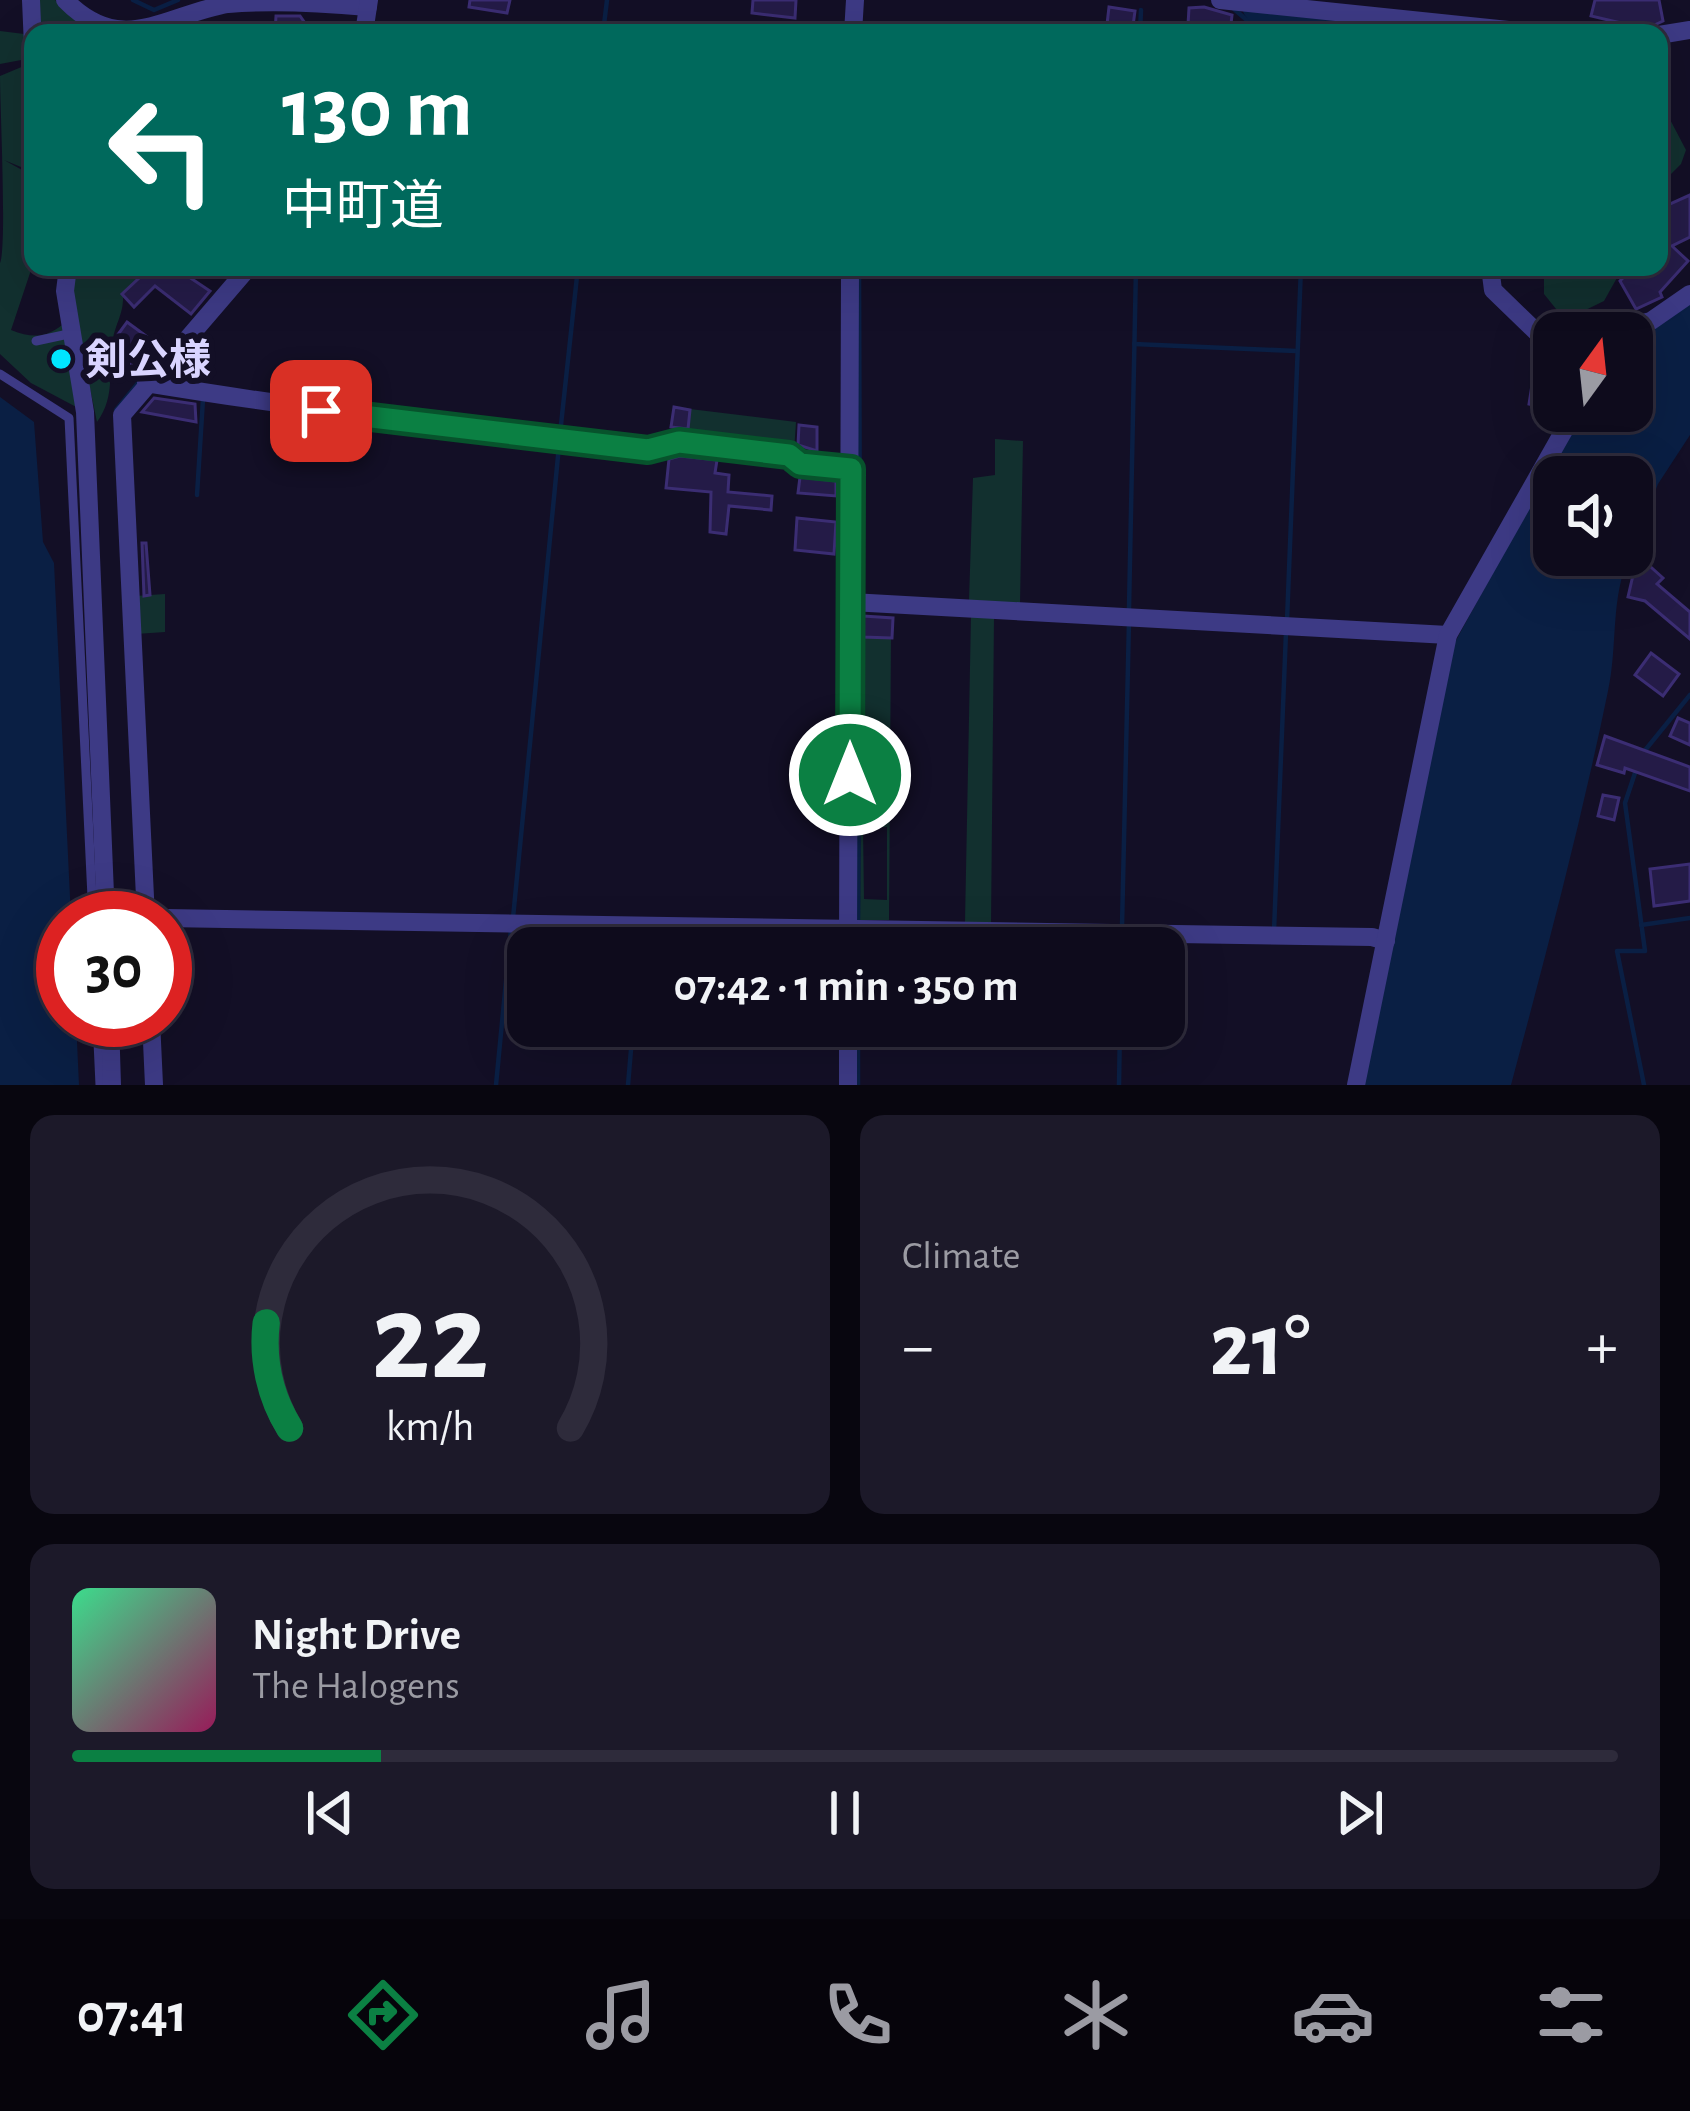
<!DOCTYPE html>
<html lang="en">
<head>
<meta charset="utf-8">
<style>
	:root { --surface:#0e0b1c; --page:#1c1929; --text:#f1f3f6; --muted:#9b9ba3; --line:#2e2b3b; --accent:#0b8043 }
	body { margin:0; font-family:"Alegreya Sans","Noto Sans JP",sans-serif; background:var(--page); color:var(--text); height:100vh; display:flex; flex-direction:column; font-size:45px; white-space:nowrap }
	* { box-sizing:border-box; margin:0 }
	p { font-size:39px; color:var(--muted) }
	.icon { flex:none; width:66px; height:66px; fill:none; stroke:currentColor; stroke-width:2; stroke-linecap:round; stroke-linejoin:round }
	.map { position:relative; height:1085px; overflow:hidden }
	.side { display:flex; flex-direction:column; gap:30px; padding:30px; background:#08060f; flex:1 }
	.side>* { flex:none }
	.top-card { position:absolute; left:24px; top:24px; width:1644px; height:252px; border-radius:24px; box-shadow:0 12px 48px #0002,0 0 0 3px var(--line); background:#00695c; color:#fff; overflow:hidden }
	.needle { width:78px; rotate:15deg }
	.tools { position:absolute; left:1533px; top:312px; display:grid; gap:24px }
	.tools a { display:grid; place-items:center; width:120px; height:120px; border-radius:24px; background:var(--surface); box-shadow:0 12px 48px #0002,0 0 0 3px var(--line); font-size:60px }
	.speed { position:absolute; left:36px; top:891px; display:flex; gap:24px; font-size:60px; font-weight:700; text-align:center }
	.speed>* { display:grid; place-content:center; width:156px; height:156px; border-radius:50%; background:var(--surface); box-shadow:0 12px 48px #0002,0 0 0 3px var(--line); line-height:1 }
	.speed .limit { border:18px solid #d22; background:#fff; color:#111 }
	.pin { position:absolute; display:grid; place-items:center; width:102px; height:102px; color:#fff; margin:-51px; border-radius:24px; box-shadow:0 6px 18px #0006 }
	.me { position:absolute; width:132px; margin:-66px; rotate:0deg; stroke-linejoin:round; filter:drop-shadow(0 0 9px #0008) }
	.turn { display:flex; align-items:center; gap:42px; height:252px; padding:0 60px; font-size:54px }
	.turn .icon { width:156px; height:156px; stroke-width:2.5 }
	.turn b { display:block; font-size:84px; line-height:102px }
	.big { font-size:90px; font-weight:700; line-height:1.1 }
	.side .tile { flex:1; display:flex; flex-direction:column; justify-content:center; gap:18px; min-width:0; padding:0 42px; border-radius:24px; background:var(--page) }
	.side .dial { align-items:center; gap:0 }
	.dial svg { height:312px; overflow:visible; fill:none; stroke:var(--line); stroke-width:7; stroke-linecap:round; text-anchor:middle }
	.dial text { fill:var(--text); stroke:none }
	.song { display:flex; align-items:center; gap:36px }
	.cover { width:144px; height:144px; border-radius:18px; background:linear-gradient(135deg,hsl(150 70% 55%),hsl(330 70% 35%)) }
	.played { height:12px; border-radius:6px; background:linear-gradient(90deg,var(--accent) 20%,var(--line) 20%) }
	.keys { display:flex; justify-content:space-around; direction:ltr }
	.heat { display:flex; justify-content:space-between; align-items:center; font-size:66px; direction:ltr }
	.side .tiles { flex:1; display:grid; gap:30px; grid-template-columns:1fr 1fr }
	.tile:last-child { grid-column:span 2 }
	.trip { position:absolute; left:507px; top:927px; width:678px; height:120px; border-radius:24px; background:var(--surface); box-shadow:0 12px 48px #0002,0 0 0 3px var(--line); font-weight:700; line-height:120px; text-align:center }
	.tabs { display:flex; height:192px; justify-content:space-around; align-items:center; background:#06040b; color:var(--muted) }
	.tabs .icon { width:84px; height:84px }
	.tabs .on { color:var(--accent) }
	.tabs b { font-size:54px; color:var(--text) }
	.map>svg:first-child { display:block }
	.green { fill:#12302f; fill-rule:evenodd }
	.water { fill:#0a1f44 }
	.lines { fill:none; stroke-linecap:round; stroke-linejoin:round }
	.stream { stroke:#0a1f44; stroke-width:4.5 }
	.canal { stroke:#0a1f44; stroke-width:16 }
	.building { fill:#241b47; stroke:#3b2d73; stroke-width:3 }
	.service { stroke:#3d3a85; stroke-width:9 }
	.minor { stroke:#3d3a85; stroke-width:18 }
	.route-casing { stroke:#07532c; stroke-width:30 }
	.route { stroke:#0b8043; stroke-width:21 }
	.poi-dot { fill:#00e5ff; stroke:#130f26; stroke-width:4.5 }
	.labels { text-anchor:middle; stroke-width:12; stroke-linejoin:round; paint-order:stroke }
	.poi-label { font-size:42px; font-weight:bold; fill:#d9d4ff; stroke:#130f26; text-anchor:start }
</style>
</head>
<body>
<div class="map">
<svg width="1690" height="1085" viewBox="0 0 1690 1085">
	<rect width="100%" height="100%" fill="#130f26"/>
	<g class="green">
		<polygon points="37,0 55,0 97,33 45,33 36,22"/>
		<polygon points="0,31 24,34 32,58 0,64"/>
		<path d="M31,63L33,172L4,160L33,176L30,273L11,330C34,339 48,338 67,321L80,409L31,383L0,354V263C7,248 0,105 0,76Z"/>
		<polygon points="1665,110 1686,150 1681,164 1659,186 1659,113"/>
		<path d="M74,267H148L123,293C124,313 117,320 113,338C107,367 117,395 97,422L73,307Z"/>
		<polygon points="1544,267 1623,267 1604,301 1565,320 1544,294"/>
		<polygon points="690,409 796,422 794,452 687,438"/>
		<polygon points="995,439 1023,441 1020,604 969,600 973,478 995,475"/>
		<polygon points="165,594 165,632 136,634 135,596"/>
		<polygon points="971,616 994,617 991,923 965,922"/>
		<path d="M862,637H891L889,920H860ZM887,827V900L864,899L863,828Z"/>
	</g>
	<g class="water">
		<path d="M1690,303V435L1658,484L1632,550V477H1554V555H1630C1610,597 1618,646 1608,691C1581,823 1546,954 1511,1085H1363L1454,644L1581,411H1632V333Z"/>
		<polygon points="0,397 34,422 43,542 54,563 71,918 63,918 63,1020 76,1020 79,1085 0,1085"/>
	</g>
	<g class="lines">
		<g class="stream">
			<polyline points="133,0 154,10 178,0"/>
			<polyline points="1234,9 1256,28 1310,33"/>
			<polyline points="603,33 607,0"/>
			<polyline points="1140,33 1141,10"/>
			<polyline points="859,267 860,597"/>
			<polyline points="1134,344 1296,351"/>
			<polyline points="116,410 139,382"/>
			<polyline points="560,434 578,267"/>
			<polyline points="197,495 203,399"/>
			<polyline points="1129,609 1136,267"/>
			<polyline points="1287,621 1301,267"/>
			<polyline points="1642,754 1690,695"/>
			<polyline points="1636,770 1625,803 1645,951 1617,951 1644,1085"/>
			<polyline points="513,918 559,446"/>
			<polyline points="858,921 860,609"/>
			<polyline points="1641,925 1690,918"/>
			<polyline points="1122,927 1129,621"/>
			<polyline points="1274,931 1286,632"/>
			<polyline points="640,948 641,932"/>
			<polyline points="858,948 858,933"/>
			<polyline points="496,1085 511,929"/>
			<polyline points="628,1085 633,1026"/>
			<polyline points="858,1085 858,1026"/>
			<polyline points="1119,1085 1120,1026"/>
		</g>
		<polyline class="canal" points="1251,10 1255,15 1445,33"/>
	</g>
	<g class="building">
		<polygon points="470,0 510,0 507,13 469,7"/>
		<polygon points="753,0 796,0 795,18 752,13"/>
		<polygon points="1595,0 1659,0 1663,21 1648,28 1621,28 1621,23 1591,16"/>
		<polygon points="1109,7 1135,11 1132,33 1106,33"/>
		<polygon points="1204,7 1232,15 1230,33 1201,33 1202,27 1188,25 1189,8"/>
		<polygon points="276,16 300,16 312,33 275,33"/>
		<polygon points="1690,195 1690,237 1672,246 1688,261 1660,292 1662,297 1636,309 1620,281 1633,267 1659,267 1659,209"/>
		<polygon points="140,267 174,267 210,291 191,314 155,286 134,307 122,294 138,279 133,274"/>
		<polygon points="127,322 157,344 136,374 127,369 132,360 111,344"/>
		<polygon points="1534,372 1554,376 1549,408 1529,404"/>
		<polygon points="154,398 195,404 196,422 142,412"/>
		<polygon points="674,407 690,410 688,429 671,427"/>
		<polygon points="799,425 817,427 817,451 798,445"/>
		<polygon points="680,456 717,460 715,473 729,475 728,492 772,496 771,510 729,506 726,534 710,532 711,492 666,488 669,459"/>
		<polygon points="800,477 836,481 836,496 798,493"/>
		<polygon points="797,518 836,522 834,554 795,550"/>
		<polygon points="142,543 146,543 150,595 144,596"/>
		<polygon points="1643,560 1663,578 1657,584 1690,612 1690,639 1645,601 1628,597 1634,571"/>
		<polygon points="863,616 893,618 892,638 862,637"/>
		<polygon points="1651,653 1679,674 1663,696 1635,675"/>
		<polygon points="1678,718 1690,723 1690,745 1670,736"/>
		<polygon points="1605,736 1690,767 1690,791 1625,768 1624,773 1597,765"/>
		<polygon points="1603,795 1619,798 1614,820 1598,816"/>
		<polygon points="1690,864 1690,901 1654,906 1650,869"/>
	</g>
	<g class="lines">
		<g class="service">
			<polyline points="36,341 73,333"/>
			<polyline points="0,374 69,418 93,918"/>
			<polyline points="97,1020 100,1085"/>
		</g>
		<g class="minor">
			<polyline points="31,0 33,46"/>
			<path d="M65,0C122,58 164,15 228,4C272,0 324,3 368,7"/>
			<polyline points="1220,0 1538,33"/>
			<polyline points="364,33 369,0"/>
			<polyline points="853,33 855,0"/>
			<polyline points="1659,35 1690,30"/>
			<polyline points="68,267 65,291 85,412 106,918"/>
			<polyline points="1490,267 1493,290 1554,349"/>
			<polyline points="1603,333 1651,321 1690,294"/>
			<path d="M146,383C311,410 480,431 648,450L679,442L789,455L800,463L851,469"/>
			<polyline points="851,602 1448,635"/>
			<polyline points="146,918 122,415 249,267"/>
			<polyline points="165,918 1372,937 1386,941"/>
			<polyline points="848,948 850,267"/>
			<polyline points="110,1020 112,1085"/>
			<polyline points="151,1020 154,1085"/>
			<polyline points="848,1026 848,1085"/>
			<polyline points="1356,1085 1448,635 1575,411"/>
		</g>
	</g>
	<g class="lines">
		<g class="route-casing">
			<polyline id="route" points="321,411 648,450 679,442 789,455 800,464 851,469 850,775"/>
		</g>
		<use href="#route" class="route"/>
	</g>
	<circle class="poi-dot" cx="61" cy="359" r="12"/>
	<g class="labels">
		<g class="poi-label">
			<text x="85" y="374">剣公様</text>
		</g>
	</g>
</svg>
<div class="tools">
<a><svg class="needle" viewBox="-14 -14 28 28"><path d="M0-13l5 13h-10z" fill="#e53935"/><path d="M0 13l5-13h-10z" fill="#9b9ba3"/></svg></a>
<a><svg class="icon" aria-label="sound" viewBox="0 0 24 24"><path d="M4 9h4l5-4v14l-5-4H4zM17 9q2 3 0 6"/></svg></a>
</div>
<div class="speed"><div class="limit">30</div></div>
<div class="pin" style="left:321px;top:411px;background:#d93025"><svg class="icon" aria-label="arrive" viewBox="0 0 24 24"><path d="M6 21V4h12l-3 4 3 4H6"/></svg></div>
<svg class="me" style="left:850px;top:775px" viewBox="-20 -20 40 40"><circle r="17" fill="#0b8043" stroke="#fff" stroke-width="3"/><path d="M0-11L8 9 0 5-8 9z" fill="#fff"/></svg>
<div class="trip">07:42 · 1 min · 350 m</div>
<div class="top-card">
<div class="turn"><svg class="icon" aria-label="left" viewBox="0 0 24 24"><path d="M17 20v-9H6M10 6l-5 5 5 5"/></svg><div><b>130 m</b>中町道</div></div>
</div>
</div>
<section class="side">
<div class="tiles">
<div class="tile dial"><svg viewBox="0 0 100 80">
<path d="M14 69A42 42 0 1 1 86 69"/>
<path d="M14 69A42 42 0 0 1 8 42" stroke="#0b8043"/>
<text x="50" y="56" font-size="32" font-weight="700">22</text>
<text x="50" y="72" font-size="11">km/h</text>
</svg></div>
<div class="tile"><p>Climate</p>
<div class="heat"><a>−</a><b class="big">21°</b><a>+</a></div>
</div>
<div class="tile">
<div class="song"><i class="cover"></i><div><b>Night Drive</b><p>The Halogens</p></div></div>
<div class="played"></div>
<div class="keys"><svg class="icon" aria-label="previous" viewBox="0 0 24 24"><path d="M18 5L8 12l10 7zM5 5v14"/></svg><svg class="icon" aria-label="pause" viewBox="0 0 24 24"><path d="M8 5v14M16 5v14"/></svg><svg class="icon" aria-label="next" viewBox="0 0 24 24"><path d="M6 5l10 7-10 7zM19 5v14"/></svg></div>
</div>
</div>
</section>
<nav class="tabs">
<b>07:41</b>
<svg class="icon on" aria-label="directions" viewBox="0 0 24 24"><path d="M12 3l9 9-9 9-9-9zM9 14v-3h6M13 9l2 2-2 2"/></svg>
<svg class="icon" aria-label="music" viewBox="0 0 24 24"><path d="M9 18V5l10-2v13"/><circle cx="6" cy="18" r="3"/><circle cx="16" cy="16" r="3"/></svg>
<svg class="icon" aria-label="phone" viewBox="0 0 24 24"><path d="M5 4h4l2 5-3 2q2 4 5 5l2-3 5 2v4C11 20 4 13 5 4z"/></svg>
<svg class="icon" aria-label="climate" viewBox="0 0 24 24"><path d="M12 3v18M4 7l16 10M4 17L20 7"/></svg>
<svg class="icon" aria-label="car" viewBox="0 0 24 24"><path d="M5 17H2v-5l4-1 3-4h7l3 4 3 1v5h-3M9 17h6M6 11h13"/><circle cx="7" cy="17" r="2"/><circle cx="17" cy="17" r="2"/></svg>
<svg class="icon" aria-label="filters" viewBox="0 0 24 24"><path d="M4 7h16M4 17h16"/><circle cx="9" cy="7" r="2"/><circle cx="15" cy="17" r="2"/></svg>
</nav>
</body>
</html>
